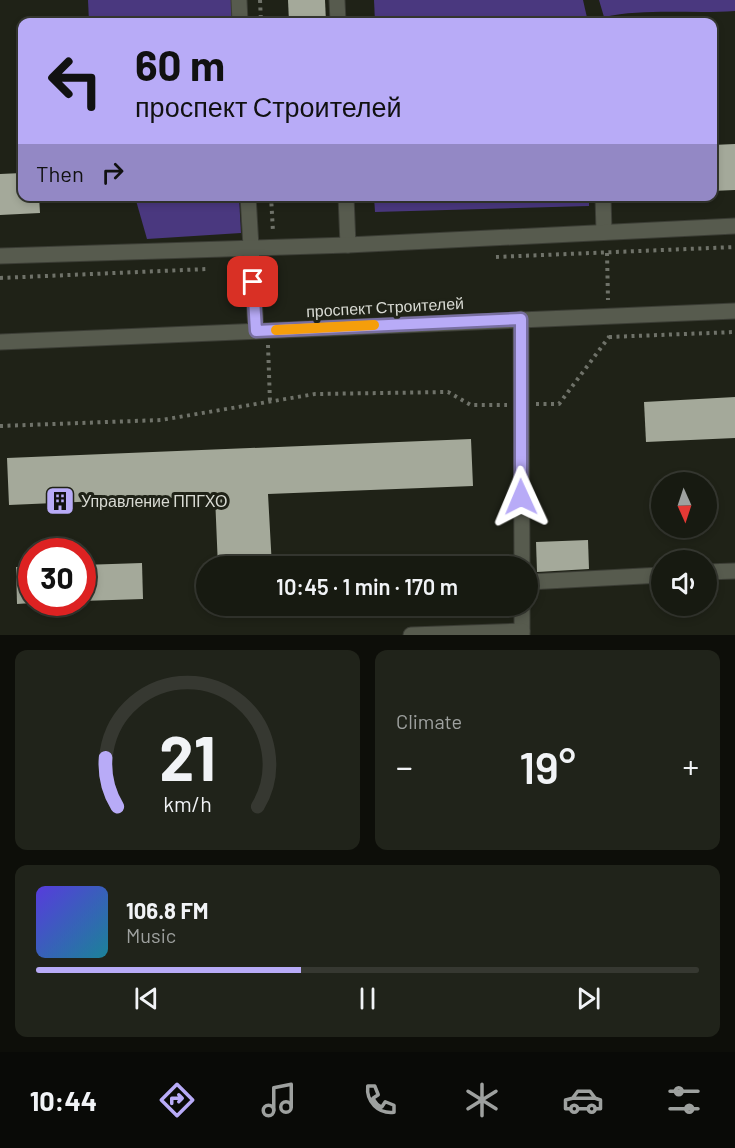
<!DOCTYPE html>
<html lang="en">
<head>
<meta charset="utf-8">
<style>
	:root { --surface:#171a11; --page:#20231a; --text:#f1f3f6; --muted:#9ea19f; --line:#363831; --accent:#b8abf7 }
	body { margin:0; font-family:Barlow,sans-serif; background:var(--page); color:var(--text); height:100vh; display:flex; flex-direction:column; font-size:22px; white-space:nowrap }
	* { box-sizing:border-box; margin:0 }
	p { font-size:20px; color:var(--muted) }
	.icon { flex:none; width:33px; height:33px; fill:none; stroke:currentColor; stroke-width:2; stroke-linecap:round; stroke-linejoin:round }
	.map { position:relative; height:635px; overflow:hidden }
	.drawer { display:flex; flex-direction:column; gap:15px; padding:15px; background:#0d0e09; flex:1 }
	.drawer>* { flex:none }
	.banner { position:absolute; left:18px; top:18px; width:699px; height:183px; border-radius:12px; box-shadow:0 3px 9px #0003,0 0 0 2px var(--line); background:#b8abf7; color:#111; overflow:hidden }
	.needle { width:39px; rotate:177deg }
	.controls { position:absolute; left:651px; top:472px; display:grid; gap:12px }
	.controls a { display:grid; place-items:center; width:66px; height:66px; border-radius:50%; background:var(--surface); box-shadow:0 3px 9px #0003,0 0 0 2px var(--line); font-size:30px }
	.speed { position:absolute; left:18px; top:538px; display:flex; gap:12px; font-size:30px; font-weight:700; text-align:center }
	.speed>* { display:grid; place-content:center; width:78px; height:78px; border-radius:50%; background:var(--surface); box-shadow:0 3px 9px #0003,0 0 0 2px var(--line); line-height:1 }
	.speed .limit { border:9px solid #d22; background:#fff; color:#111 }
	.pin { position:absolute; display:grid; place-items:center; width:51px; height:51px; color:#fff; margin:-26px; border-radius:12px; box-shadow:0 3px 9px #0006 }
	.me { position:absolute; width:66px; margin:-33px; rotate:359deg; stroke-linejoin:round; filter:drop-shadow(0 0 4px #0008) }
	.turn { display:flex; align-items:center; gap:21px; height:126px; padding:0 18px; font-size:27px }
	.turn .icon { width:78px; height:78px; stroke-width:2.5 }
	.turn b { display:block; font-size:42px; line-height:51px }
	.then { display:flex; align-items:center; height:57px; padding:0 18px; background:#0003; gap:12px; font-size:22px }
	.big { font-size:45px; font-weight:600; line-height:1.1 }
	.drawer .tile { flex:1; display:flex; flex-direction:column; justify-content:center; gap:9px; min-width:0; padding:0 21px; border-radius:12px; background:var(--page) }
	.drawer .dial { align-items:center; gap:0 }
	.dial svg { height:156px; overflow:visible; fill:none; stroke:var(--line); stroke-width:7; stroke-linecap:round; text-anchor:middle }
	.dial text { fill:var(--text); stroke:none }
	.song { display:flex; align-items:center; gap:18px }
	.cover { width:72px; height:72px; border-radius:9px; background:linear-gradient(135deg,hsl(250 70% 55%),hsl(190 70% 35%)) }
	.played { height:6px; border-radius:3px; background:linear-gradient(90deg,var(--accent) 40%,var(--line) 40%) }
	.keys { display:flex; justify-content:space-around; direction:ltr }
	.heat { display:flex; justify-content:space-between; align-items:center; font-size:33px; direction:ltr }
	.drawer .tiles { flex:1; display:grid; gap:15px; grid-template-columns:1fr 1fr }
	.tile:last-child { grid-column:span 2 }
	.trip { position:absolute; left:196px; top:556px; width:342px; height:60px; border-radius:30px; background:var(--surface); box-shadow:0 3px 9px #0003,0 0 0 2px var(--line); font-weight:600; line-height:60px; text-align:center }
	.dock { display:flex; height:96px; justify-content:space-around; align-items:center; background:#090a07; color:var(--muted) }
	.dock .icon { width:42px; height:42px }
	.dock .active { color:var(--accent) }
	.dock b { font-size:27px; color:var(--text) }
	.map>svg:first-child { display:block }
	.forest { fill:#4a387f }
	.building { fill:#a4a99a }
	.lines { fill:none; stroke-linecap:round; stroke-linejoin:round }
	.minor-casing { stroke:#3b3d35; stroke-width:17 }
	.path { stroke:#6f7269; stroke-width:4; stroke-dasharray:3 4.5; stroke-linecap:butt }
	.minor { stroke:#575b4e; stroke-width:15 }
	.route-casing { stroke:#786fa1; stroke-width:15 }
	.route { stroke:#b8abf7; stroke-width:10 }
	.slow { stroke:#f59e0b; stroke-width:10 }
	.labels { text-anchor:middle; stroke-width:6; stroke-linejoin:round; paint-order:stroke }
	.street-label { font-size:16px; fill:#d8dad3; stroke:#1f2217 }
	.poi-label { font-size:16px; fill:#d8dad3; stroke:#1f2217; text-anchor:start }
</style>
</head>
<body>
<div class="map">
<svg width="735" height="635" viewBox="0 0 735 635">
	<rect width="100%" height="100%" fill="#1f2217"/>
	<g class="forest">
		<polygon points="88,0 231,0 232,22 89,22"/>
		<polygon points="374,0 583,0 588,22 375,22"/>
		<path d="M599,0H735V11C692,14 646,8 604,17Z"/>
		<polygon points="589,196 589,206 375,212 374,197"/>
		<polygon points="135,197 239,197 241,233 147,239"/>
	</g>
	<g class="building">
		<polygon points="288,0 325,0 326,22 289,22"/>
		<polygon points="735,144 735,190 712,191 712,145"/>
		<polygon points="22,173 22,196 39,196 40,213 0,215 0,174"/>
		<polygon points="735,397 735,438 646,442 644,402"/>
		<polygon points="471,439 473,486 268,494 272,567 218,567 215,496 9,505 7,458"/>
		<polygon points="588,540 589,569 537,572 536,542"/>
		<polygon points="142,563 143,599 82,601 82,565"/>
		<polygon points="16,567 32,567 32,603 17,604"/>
	</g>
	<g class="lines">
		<g class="minor-casing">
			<g id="minor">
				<polyline points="239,0 240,22"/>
				<polyline points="337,0 338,22"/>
				<polyline points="248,196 256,331"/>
				<polyline points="346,196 348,245"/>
				<polyline points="603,196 604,232"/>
				<polyline points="0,256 348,245 735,226"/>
				<polyline points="521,319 522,567"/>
				<polyline points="0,342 735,311"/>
				<polyline points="706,572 735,571"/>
				<polyline points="528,582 662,575"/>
				<polyline points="522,606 522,635"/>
				<polyline points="411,635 522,631"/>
			</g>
		</g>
		<g class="path">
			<polyline points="260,0 261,22"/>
			<polyline points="271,196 273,232"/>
			<polyline points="607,253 608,300"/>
			<polyline points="496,257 735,247"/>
			<polyline points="0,278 207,269"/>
			<polyline points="609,337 735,332"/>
			<polyline points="268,345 270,402"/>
			<polyline points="536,404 559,404 609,337 609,331"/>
			<polyline points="0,426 161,420 315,394 448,392 471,405 507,405"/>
		</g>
		<use href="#minor" class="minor"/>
	</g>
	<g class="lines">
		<g class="route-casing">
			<polyline id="route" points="253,282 256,331 521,319 521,497"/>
		</g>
		<use href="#route" class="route"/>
		<polyline class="slow" points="276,330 374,325"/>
	</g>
	<defs>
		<g id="building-square" transform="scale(1.5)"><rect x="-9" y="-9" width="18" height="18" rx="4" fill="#b8abf7" stroke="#1f2217"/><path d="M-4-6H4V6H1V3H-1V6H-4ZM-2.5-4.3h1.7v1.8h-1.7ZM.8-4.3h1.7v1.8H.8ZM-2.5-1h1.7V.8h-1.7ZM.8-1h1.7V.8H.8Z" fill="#111"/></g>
	</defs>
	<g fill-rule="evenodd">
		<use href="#building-square" x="60" y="501"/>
	</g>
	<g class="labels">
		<g class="street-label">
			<text transform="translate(385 307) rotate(-3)" y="6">проспект Строителей</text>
		</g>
		<g class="poi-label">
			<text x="81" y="507">Управление ППГХО</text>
		</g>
	</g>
</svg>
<div class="controls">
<a><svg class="needle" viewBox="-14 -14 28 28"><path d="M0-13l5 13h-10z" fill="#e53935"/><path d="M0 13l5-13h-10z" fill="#9ea19f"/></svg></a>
<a><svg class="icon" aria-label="sound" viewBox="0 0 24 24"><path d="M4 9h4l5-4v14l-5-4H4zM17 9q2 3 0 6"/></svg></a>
</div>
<div class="speed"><div class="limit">30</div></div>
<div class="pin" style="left:253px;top:282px;background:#d93025"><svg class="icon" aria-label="arrive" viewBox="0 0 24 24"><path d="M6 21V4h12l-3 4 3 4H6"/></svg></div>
<svg class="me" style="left:521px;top:497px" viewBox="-20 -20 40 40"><path d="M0-17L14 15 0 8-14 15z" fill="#b8abf7" stroke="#fff" stroke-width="4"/></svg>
<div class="trip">10:45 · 1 min · 170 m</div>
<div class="banner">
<div class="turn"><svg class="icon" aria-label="left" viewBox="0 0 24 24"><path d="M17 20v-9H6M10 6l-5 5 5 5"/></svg><div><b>60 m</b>проспект Строителей</div></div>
<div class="then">Then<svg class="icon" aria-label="right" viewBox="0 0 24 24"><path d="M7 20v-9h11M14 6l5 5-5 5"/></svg></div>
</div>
</div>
<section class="drawer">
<div class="tiles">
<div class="tile dial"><svg viewBox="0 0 100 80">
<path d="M14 69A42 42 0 1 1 86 69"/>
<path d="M14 69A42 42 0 0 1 8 44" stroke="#b8abf7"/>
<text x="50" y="56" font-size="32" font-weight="700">21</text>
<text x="50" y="72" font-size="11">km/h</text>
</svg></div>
<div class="tile"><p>Climate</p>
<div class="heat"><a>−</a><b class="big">19°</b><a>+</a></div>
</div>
<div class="tile">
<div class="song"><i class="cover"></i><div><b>106.8 FM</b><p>Music</p></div></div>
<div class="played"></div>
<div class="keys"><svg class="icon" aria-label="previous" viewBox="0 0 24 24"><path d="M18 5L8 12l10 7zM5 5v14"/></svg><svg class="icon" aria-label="pause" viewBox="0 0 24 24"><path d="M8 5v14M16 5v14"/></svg><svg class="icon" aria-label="next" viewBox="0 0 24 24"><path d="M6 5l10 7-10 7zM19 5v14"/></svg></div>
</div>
</div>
</section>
<nav class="dock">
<b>10:44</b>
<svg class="icon active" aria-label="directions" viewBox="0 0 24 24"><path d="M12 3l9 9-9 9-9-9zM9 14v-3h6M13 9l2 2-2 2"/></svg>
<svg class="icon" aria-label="music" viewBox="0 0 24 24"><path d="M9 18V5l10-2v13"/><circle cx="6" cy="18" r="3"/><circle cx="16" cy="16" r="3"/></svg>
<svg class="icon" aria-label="phone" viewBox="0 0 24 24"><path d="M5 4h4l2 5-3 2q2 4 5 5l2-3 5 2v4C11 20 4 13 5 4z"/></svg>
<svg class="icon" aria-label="climate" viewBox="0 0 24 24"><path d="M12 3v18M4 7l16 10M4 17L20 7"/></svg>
<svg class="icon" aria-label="car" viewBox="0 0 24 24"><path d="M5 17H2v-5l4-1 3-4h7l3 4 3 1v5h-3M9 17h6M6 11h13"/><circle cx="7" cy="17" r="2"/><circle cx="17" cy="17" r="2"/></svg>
<svg class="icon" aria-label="filters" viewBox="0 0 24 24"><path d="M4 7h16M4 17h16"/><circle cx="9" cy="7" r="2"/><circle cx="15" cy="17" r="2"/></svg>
</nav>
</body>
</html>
